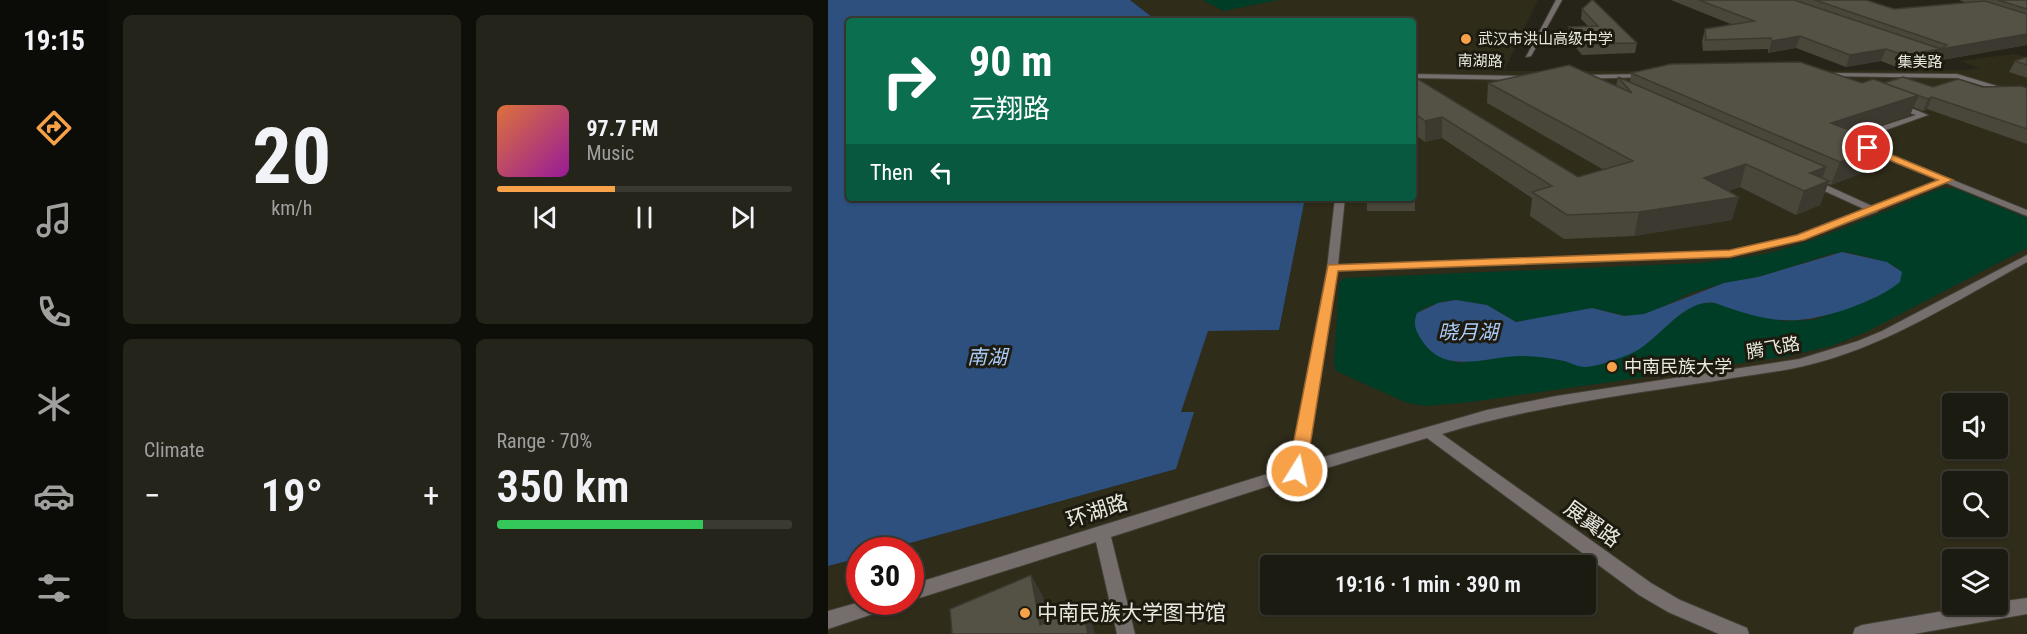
<!DOCTYPE html>
<html lang="en">
<head>
<meta charset="utf-8">
<style>
	:root { --surface:#1c1b12; --page:#25241b; --text:#f1f3f6; --muted:#a0a19f; --line:#3a3932; --accent:#f7a149 }
	body { margin:0; font-family:"Roboto Condensed","Noto Sans SC",sans-serif; background:var(--page); color:var(--text); height:100vh; display:flex; flex-direction:column; font-size:22px; white-space:nowrap }
	* { box-sizing:border-box; margin:0 }
	p { font-size:20px; color:var(--muted) }
	.icon { flex:none; width:33px; height:33px; fill:none; stroke:currentColor; stroke-width:2; stroke-linecap:round; stroke-linejoin:round }
	.map { position:relative; flex:1; overflow:hidden }
	.panel { display:flex; flex-direction:column; gap:15px; padding:15px; background:#0f0f0a; width:720px }
	.panel>* { flex:none }
	.guide { position:absolute; left:18px; top:18px; width:570px; height:183px; border-radius:6px; box-shadow:0 2px 4px #0004,0 0 0 2px var(--line); background:#0b6e4f; color:#fff; overflow:hidden }
	.buttons { position:absolute; left:1114px; top:393px; display:grid; gap:12px }
	.buttons a { display:grid; place-items:center; width:66px; height:66px; border-radius:6px; background:var(--surface); box-shadow:0 2px 4px #0004,0 0 0 2px var(--line); font-size:30px }
	.speed { position:absolute; left:18px; top:537px; display:flex; gap:12px; font-size:30px; font-weight:700; text-align:center }
	.speed>* { display:grid; place-content:center; width:78px; height:78px; border-radius:50%; background:var(--surface); box-shadow:0 2px 4px #0004,0 0 0 2px var(--line); line-height:1 }
	.speed .limit { border:9px solid #d22; background:#fff; color:#111 }
	.pin { position:absolute; display:grid; place-items:center; width:51px; height:51px; color:#fff; margin:-26px; border:3px solid #fff; border-radius:50%; box-shadow:0 2px 6px #0007 }
	.me { position:absolute; width:66px; margin:-33px; rotate:10deg; stroke-linejoin:round; filter:drop-shadow(0 0 4px #0008) }
	.turn { display:flex; align-items:center; gap:21px; height:126px; padding:0 24px; font-size:27px }
	.turn .icon { width:78px; height:78px; stroke-width:2.5 }
	.turn b { display:block; font-size:42px; line-height:51px }
	.then { display:flex; align-items:center; height:57px; padding:0 24px; background:#0003; gap:12px; font-size:22px }
	.big { font-size:45px; font-weight:600; line-height:1.1 }
	.panel .tile { flex:1; display:flex; flex-direction:column; justify-content:center; gap:9px; min-width:0; padding:0 21px; border-radius:9px; background:var(--page) }
	.panel .dial { align-items:center; gap:0 }
	.dial b { font-size:78px; line-height:1 }
	.song { display:flex; align-items:center; gap:18px }
	.cover { width:72px; height:72px; border-radius:9px; background:linear-gradient(135deg,hsl(20 70% 55%),hsl(300 70% 35%)) }
	.played { height:6px; border-radius:3px; background:linear-gradient(90deg,var(--accent) 40%,var(--line) 40%) }
	.keys { display:flex; justify-content:space-around; direction:ltr }
	.heat { display:flex; justify-content:space-between; align-items:center; font-size:33px; direction:ltr }
	.charge { height:9px; border-radius:4px; background:linear-gradient(90deg,#34c759 70%,var(--line) 0) }
	.panel .tiles { flex:1; display:grid; gap:15px; grid-template-columns:repeat(2,1fr) }
	.trip { position:absolute; left:432px; top:555px; width:336px; height:60px; border-radius:6px; background:var(--surface); box-shadow:0 2px 4px #0004,0 0 0 2px var(--line); font-weight:600; line-height:60px; text-align:center }
	main { display:flex; flex:1; min-height:0 }
	.dock { display:flex; flex-direction:column; width:108px; justify-content:space-around; align-items:center; background:#0b0b07; color:var(--muted) }
	.dock .icon { width:42px; height:42px }
	.dock .current { color:var(--accent) }
	.dock b { font-size:27px; color:var(--text) }
	.map>svg:first-child { display:block }
	.built { fill:#302c1a; fill-rule:evenodd }
	.green { fill:#003d26; fill-rule:evenodd }
	.water { fill:#2d507f }
	.lines { fill:none; stroke-linecap:round; stroke-linejoin:round }
	.minor-casing { stroke:#413f34; stroke-width:2 }
	.tertiary-casing { stroke:#413f34; stroke-width:2 }
	.minor { fill:#756e6c; fill-rule:evenodd }
	.tertiary { fill:#756e6c; fill-rule:evenodd }
	.wall { fill:#48473a }
	.shaded-wall { fill:#3b3930 }
	.building { fill:#545244; stroke:#3b3930; stroke-width:1.5 }
	.route { fill:#f7a149; stroke:#a1692f; stroke-width:1.5 }
	.poi-dot { fill:#f7a149; stroke:#1d1b0f; stroke-width:2 }
	.labels { text-anchor:middle; stroke-width:6; stroke-linejoin:round; paint-order:stroke }
	.far-poi-label { font-size:15px; fill:#e9e8e0; stroke:#1d1b0f; text-anchor:start }
	.far-street-label { font-size:15px; fill:#e9e8e0; stroke:#1d1b0f }
	.street-label { font-size:18px; fill:#e9e8e0; stroke:#1d1b0f }
	.poi-label { font-size:18px; fill:#e9e8e0; stroke:#1d1b0f; text-anchor:start }
	.water-label { font-size:20px; font-style:italic; fill:#abcbf8; stroke:#1d1b0f }
	.near-street-label { font-size:21px; fill:#e9e8e0; stroke:#1d1b0f }
	.near-poi-label { font-size:21px; fill:#e9e8e0; stroke:#1d1b0f; text-anchor:start }
</style>
</head>
<body>
<main>
<nav class="dock">
<b>19:15</b>
<svg class="icon current" aria-label="directions" viewBox="0 0 24 24"><path d="M12 3l9 9-9 9-9-9zM9 14v-3h6M13 9l2 2-2 2"/></svg>
<svg class="icon" aria-label="music" viewBox="0 0 24 24"><path d="M9 18V5l10-2v13"/><circle cx="6" cy="18" r="3"/><circle cx="16" cy="16" r="3"/></svg>
<svg class="icon" aria-label="phone" viewBox="0 0 24 24"><path d="M5 4h4l2 5-3 2q2 4 5 5l2-3 5 2v4C11 20 4 13 5 4z"/></svg>
<svg class="icon" aria-label="climate" viewBox="0 0 24 24"><path d="M12 3v18M4 7l16 10M4 17L20 7"/></svg>
<svg class="icon" aria-label="car" viewBox="0 0 24 24"><path d="M5 17H2v-5l4-1 3-4h7l3 4 3 1v5h-3M9 17h6M6 11h13"/><circle cx="7" cy="17" r="2"/><circle cx="17" cy="17" r="2"/></svg>
<svg class="icon" aria-label="filters" viewBox="0 0 24 24"><path d="M4 7h16M4 17h16"/><circle cx="9" cy="7" r="2"/><circle cx="15" cy="17" r="2"/></svg>
</nav>
<section class="panel">
<div class="tiles">
<div class="tile dial"><b>20</b><p>km/h</p></div>
<div class="tile">
<div class="song"><i class="cover"></i><div><b>97.7 FM</b><p>Music</p></div></div>
<div class="played"></div>
<div class="keys"><svg class="icon" aria-label="previous" viewBox="0 0 24 24"><path d="M18 5L8 12l10 7zM5 5v14"/></svg><svg class="icon" aria-label="pause" viewBox="0 0 24 24"><path d="M8 5v14M16 5v14"/></svg><svg class="icon" aria-label="next" viewBox="0 0 24 24"><path d="M6 5l10 7-10 7zM19 5v14"/></svg></div>
</div>
<div class="tile"><p>Climate</p>
<div class="heat"><a>−</a><b class="big">19°</b><a>+</a></div>
</div>
<div class="tile"><p>Range · 70%</p><b class="big">350 km</b><div class="charge"></div></div>
</div>
</section>
<div class="map">
<svg width="1199" height="634" viewBox="0 0 1199 634">
	<rect width="100%" height="100%" fill="#262418"/>
	<path class="built" d="M302,0H710L676,71L1141,70L1151,68L1132,61L1185,54L1199,57V634H0V566L31,558L32,602H82V550H57L348,469L365,412H353L380,331L451,330L477,198H585V21H329ZM1125,404H1170V448H1125ZM1125,482H1170V526H1125ZM1125,560H1170V604H1125ZM442,566H758V604H442Z"/>
	<g class="green">
		<polygon points="374,0 450,0 396,11"/>
		<path d="M1114,188H1126L1199,218V248L1038,332L1004,346L956,357L643,402L598,406L579,403L508,371L506,363L511,283L516,278L872,263C895,260 918,258 941,253C1000,238 1058,210 1114,188ZM1018,252L1048,259L1070,268L1040,301L985,320L954,321L887,303C861,299 839,328 821,341C814,347 802,353 793,357C758,373 747,361 713,356C686,353 657,359 630,363L613,357L593,309L617,301L628,300L659,305L688,322L704,321L764,308L804,317L824,312L863,293L896,283L930,277L1003,254Z"/>
	</g>
	<g class="water">
		<polygon points="0,0 302,0 329,21 21,21 21,198 477,198 451,330 380,331 353,412 366,412 348,469 57,550 32,550 31,558 0,566"/>
		<path d="M1014,252L1059,262L1074,272L1072,282C1057,294 1040,301 1022,308C966,327 942,323 887,303C854,298 829,344 802,354C789,359 772,366 758,367C750,367 743,363 736,361C722,358 709,356 695,356C660,355 617,378 593,339C587,330 585,323 589,313L610,303L628,300L659,305L688,322L764,308L796,316L816,314L896,283L930,277Z"/>
	</g>
	<g class="lines">
		<g class="minor-casing">
			<g id="minor">
				<polygon points="996,73 1129,74 1199,95 1199,99 1129,78 994,76 993,75"/>
				<polygon points="585,74 695,76 698,78 695,80 585,78"/>
				<polygon points="818,74 820,75 820,77 751,79 748,77 751,75"/>
				<polygon points="1067,104 1073,104 1100,115 1024,142 1018,142 1018,138 1088,115 1067,108"/>
				<path d="M1041,146L1199,210V216L1118,183L1051,210L1049,212L976,239L902,257L509,271L478,462L659,410L728,396L971,359L1030,341L1054,331L1199,255V262C1126,302 1054,349 972,367C944,373 915,376 887,381C795,395 703,407 614,434L823,583L852,600L919,628L921,634H891L840,612L811,595L599,438L469,477L283,537L307,634H289L268,542L82,601V585L462,467L499,268L507,198H517L510,265L902,251L969,235L1036,209L981,184V180H987L1044,206L1110,180L1038,151V147Z"/>
				<polygon points="1199,598 1199,614 1086,634 1025,634 1027,628 1034,625 1157,604 1170,604 1170,602"/>
				<polygon points="32,602 66,602 63,608 0,629 0,611"/>
			</g>
		</g>
		<g class="tertiary-casing">
			<polygon id="tertiary" points="728,0 734,0 703,56 698,57"/>
		</g>
		<use href="#minor" class="minor"/>
		<use href="#tertiary" class="tertiary"/>
	</g>
	<g class="wall">
		<polygon points="843,0 1038,0 1066,9 1139,3 1131,0 1199,0 1199,45 1108,61 1110,56 1107,61 1071,68 1053,61 1018,67 968,48 940,53 940,49 875,51 874,41 877,29 905,25"/>
		<polygon points="754,9 809,43 807,53 754,55 739,37 741,27 760,26 753,19"/>
		<polygon points="1199,57 1199,78 1181,72 1187,61"/>
		<polygon points="803,73 1056,83 1105,87 1199,88 1199,144 1099,109 1095,111 1085,107 1082,115 1029,133 1050,167 1003,185 1000,184 992,205 968,215 912,187 900,191 904,220 806,236 736,239 702,216 704,198 614,138 597,142 586,134 587,211 539,211 539,198 585,198 585,76 750,177 776,170 659,103 660,83 788,86 790,77 802,82"/>
	</g>
	<g class="shaded-wall">
		<polygon points="1199,34 1199,45 1108,61 1113,49"/>
		<polygon points="972,36 968,48 940,53 944,41"/>
		<polygon points="1058,49 1053,61 1018,67 1022,55"/>
		<polygon points="1113,49 1107,61 1071,68 1076,55"/>
		<polygon points="1091,95 1082,115 995,144 1003,123"/>
		<polygon points="1104,97 1099,109 1095,111 1100,99"/>
		<polygon points="614,117 614,138 597,142 597,121"/>
		<polygon points="1060,145 1050,167 1003,185 1012,162"/>
		<polygon points="918,164 912,187 869,202 876,178"/>
		<polygon points="998,167 992,185 1001,181 992,205 968,215 982,173"/>
		<polygon points="911,197 904,220 806,236 811,212"/>
		<polygon points="203,575 215,596 223,634 212,625"/>
		<polygon points="254,606 265,627 267,634 260,634"/>
	</g>
	<g class="building">
		<polygon points="764,0 765,0 809,43 755,44 741,27 770,26 754,9"/>
		<polygon points="871,0 966,0 1113,49 1076,55 1058,49 1022,55 972,36 944,41 943,38 878,40 877,29 926,21"/>
		<polygon points="987,0 1038,0 1066,9 1157,1 1199,14 1199,34 1113,49 1119,45"/>
		<polygon points="1170,0 1199,0 1199,9"/>
		<polygon points="1199,57 1199,65 1187,61"/>
		<polygon points="972,62 1034,83 1045,79 1091,95 1003,123 1060,145 1012,162 803,73 843,64"/>
		<polygon points="741,65 804,93 790,77 998,167 982,173 1001,181 976,191 918,164 876,178 911,197 811,212 739,215 704,192 724,186 614,117 597,121 585,112 585,76 750,177 805,161 660,83"/>
		<polygon points="1075,77 1105,87 1130,79 1155,87 1193,86 1199,88 1199,129 1104,97 1100,99 1056,83"/>
		<polygon points="585,117 586,117 587,187 585,187"/>
		<polygon points="203,575 212,625 254,606 260,634 124,634 122,609"/>
	</g>
	<polygon class="route" points="1040,145 1125,180 976,240 902,257 510,271 478,471 475,476 463,476 460,471 500,265 902,250 969,235 1110,180 1037,150 1036,148"/>
	<g class="poi-dot">
		<circle cx="638" cy="39" r="6"/>
		<circle cx="784" cy="367" r="6"/>
		<circle cx="197" cy="613" r="6"/>
	</g>
	<g class="labels">
		<g class="far-poi-label">
			<text x="650" y="44">武汉市洪山高级中学</text>
		</g>
		<g class="far-street-label">
			<text transform="translate(652 61) rotate(1)" y="5">南湖路</text>
			<text x="1092" y="67">集美路</text>
		</g>
		<g class="street-label">
			<text transform="translate(945 348) rotate(-10)" y="6">腾飞路</text>
		</g>
		<g class="poi-label">
			<text x="796" y="373">中南民族大学</text>
		</g>
		<g class="water-label">
			<text x="640" y="339">晓月湖</text>
			<text x="159" y="364">南湖</text>
		</g>
		<g class="near-street-label">
			<text transform="translate(269 511) rotate(-18)" y="7">环湖路</text>
			<text transform="translate(764 524) rotate(36)" y="7">展翼路</text>
		</g>
		<g class="near-poi-label">
			<text x="209" y="620">中南民族大学图书馆</text>
		</g>
	</g>
</svg>
<div class="buttons">
<a><svg class="icon" aria-label="sound" viewBox="0 0 24 24"><path d="M4 9h4l5-4v14l-5-4H4zM17 9q2 3 0 6"/></svg></a>
<a><svg class="icon" aria-label="search" viewBox="0 0 24 24"><circle cx="10" cy="10" r="6"/><path d="M15 15l6 6"/></svg></a>
<a><svg class="icon" aria-label="layers" viewBox="0 0 24 24"><path d="M12 4l9 5-9 5-9-5zM3 14l9 5 9-5"/></svg></a>
</div>
<div class="speed"><div class="limit">30</div></div>
<div class="pin" style="left:1040px;top:148px;background:#d93025"><svg class="icon" aria-label="arrive" viewBox="0 0 24 24"><path d="M6 21V4h12l-3 4 3 4H6"/></svg></div>
<svg class="me" style="left:469px;top:471px" viewBox="-20 -20 40 40"><circle r="17" fill="#f7a149" stroke="#fff" stroke-width="3"/><path d="M0-11L8 9 0 5-8 9z" fill="#fff"/></svg>
<div class="trip">19:16 · 1 min · 390 m</div>
<div class="guide">
<div class="turn"><svg class="icon" aria-label="right" viewBox="0 0 24 24"><path d="M7 20v-9h11M14 6l5 5-5 5"/></svg><div><b>90 m</b>云翔路</div></div>
<div class="then">Then<svg class="icon" aria-label="left" viewBox="0 0 24 24"><path d="M17 20v-9H6M10 6l-5 5 5 5"/></svg></div>
</div>
</div>
</main>
</body>
</html>
